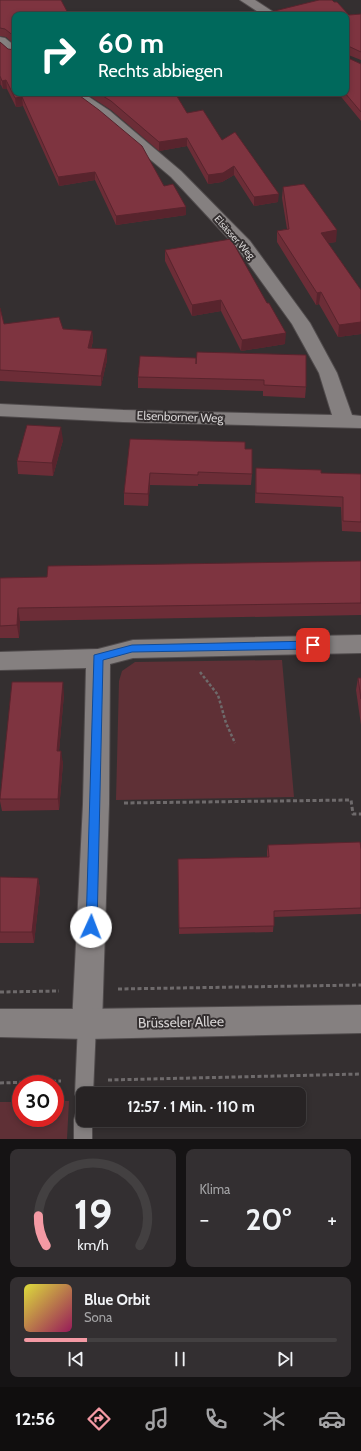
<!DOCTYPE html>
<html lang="de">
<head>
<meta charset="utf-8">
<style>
	:root { --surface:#272324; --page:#332f31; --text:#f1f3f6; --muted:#a4a4a6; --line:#434041; --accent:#f49aa4 }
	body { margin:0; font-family:Cabin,sans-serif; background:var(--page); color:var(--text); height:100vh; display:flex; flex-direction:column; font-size:15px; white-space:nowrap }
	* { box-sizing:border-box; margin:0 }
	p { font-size:13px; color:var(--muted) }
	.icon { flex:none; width:22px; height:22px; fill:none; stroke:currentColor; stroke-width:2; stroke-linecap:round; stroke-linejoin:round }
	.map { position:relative; height:1139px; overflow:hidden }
	.panel { display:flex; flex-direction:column; gap:10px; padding:10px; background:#151314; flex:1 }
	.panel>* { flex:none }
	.guide { position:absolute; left:12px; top:12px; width:337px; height:84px; border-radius:8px; box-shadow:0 2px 6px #0003,0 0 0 1px var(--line); background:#00695c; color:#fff; overflow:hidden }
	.speed { position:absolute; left:12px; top:1075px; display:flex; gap:8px; font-size:20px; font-weight:700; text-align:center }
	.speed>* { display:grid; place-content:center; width:52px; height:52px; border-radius:50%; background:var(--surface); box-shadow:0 2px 6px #0003,0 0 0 1px var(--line); line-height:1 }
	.speed .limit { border:6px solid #d22; background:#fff; color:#111 }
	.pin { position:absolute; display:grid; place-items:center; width:34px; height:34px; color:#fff; margin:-17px; border-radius:8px; box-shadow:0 2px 6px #0006 }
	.me { position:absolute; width:44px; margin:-22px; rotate:2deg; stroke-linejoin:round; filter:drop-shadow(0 0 3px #0008) }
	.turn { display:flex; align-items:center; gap:14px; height:84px; padding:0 20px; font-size:18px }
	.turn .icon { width:52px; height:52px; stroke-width:2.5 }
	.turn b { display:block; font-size:28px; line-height:34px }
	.big { font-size:30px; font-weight:800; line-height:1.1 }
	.panel .tile { flex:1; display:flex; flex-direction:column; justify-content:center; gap:6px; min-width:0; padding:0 14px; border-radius:8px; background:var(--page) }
	.panel .dial { align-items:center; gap:0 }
	.dial svg { height:104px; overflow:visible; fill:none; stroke:var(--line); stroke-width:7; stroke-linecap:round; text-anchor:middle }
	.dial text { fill:var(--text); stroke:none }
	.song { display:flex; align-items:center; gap:12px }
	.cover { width:48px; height:48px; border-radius:6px; background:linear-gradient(135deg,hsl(60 70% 55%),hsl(330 70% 35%)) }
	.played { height:4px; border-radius:2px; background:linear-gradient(90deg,var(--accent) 20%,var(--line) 20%) }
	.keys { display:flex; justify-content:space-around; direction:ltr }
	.heat { display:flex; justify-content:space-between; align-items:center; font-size:22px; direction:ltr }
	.panel .tiles { flex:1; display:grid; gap:10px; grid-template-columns:1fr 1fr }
	.tile:last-child { grid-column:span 2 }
	.trip { position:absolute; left:76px; top:1087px; width:230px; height:40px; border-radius:8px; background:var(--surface); box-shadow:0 2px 6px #0003,0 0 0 1px var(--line); font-weight:800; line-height:40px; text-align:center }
	.tab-bar { display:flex; height:64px; justify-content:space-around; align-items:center; background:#100e0e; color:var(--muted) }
	.tab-bar .icon { width:28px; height:28px }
	.tab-bar .current { color:var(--accent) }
	.tab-bar b { font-size:18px; color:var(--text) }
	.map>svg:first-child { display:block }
	.green { fill:#5f3036 }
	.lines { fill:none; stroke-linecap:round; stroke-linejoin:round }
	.lane-casing { stroke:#504b4c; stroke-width:2 }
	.street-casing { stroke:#504b4c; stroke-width:2 }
	.secondary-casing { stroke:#504b4c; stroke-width:2 }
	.path-far1 { stroke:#6e6a6b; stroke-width:2.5; stroke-dasharray:3 2; stroke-linecap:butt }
	.path { stroke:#6e6a6b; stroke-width:3; stroke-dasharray:4 2.5; stroke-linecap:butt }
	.lane { fill:#858080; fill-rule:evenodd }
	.street { fill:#858080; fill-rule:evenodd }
	.secondary { fill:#858080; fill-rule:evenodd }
	.wall { fill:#6c2d37 }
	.shaded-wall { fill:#58242d }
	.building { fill:#7e3440; stroke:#58242d }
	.route { fill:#1a73e8; stroke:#114b97 }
	.labels { text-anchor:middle; stroke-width:4; stroke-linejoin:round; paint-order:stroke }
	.far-street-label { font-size:10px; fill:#d5d2d2; stroke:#342f30 }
	.street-label { font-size:12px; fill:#d5d2d2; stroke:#342f30 }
	.near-street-label { font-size:14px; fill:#d5d2d2; stroke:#342f30 }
</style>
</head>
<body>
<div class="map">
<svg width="361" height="1139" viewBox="0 0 361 1139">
	<rect width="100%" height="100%" fill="#342f30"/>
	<g class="green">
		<polygon points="282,660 294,797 116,800 119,681 122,671 135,662"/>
		<polygon points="55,1101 69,1101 67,1139 0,1139 0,1102 21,1102 21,1118 55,1118"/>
	</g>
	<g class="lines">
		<g class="lane-casing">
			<g id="lane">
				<polygon points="87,1015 93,1018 96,1024 93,1094 83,1094 83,1103 78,1100 75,1094 78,1024 81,1018"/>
				<polygon points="83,1111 83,1120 92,1120 92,1139 74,1139 74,1120 76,1113"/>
			</g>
		</g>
		<g class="street-casing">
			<g id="street">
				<polygon points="240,0 255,0 278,15 263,15"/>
				<polygon points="0,37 5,38 15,46 15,57 10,56 0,48"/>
				<polygon points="67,93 83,93 110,111 181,171 250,241 310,323 337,373 352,415 361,416 361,428 123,422 0,416 0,404 123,410 332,415 319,373 292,324 238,249 171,177 100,117"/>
				<polygon points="361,635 361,653 133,658 110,664 109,804 102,1024 97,1034 87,1039 77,1034 72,1024 83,804 86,668 0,670 0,652 98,649 133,640"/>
			</g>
		</g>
		<g class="secondary-casing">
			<polygon id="secondary" points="361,1005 361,1033 87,1039 0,1037 0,1009 87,1009"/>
		</g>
		<polyline class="path-far1" points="200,672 218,695 226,723 235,743"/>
		<g class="path">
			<polyline points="124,803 351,800 353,814 361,814"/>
			<polyline points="118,989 361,985"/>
			<polyline points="0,992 59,991"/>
			<polyline points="108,1080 361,1074"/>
			<polyline points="0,1083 61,1081"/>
		</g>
		<use href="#lane" class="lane"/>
		<use href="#street" class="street"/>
		<use href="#secondary" class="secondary"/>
	</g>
	<g class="wall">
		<polygon points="0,0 15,15 15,45 6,37 0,36"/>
		<polygon points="334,2 349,15 361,14 361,60 346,54 346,15"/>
		<polygon points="0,42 164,186 186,207 186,215 116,225 95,180 59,186 23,106 16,107 7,89 3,89 1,85 0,85"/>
		<polygon points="346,57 361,64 361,121 338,93 346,93"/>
		<polygon points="85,93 175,93 187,113 222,140 278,202 254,206 234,175 222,182 208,184 187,146 159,151 111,110"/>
		<polygon points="283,187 336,242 328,243 361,290 361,334 338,337 319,304 316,305 277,242 277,231 287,229 282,198"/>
		<polygon points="165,250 267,303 285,344 241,351 221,311 192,316 165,261"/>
		<polygon points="0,308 4,324 92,331 93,341 91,349 107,349 107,360 101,386 0,381"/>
		<polygon points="140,356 306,387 305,398 263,396 263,391 138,388 138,377"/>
		<polygon points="130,439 245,449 252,474 251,485 198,484 198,486 150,485 148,506 124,505 124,493"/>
		<polygon points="63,440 53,476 18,474 17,461"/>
		<polygon points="256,468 321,473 361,474 361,532 342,531 341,507 255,503"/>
		<polygon points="361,561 361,615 20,621 19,638 0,638 0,578 47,577"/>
		<polygon points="358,678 361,678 361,725 356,690"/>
		<polygon points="64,694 59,751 63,763 59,810 2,811 0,801 0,795"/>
		<polygon points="268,845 361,849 361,914 274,917 273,932 179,934 178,859 267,857 267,851"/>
		<polygon points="0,877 38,878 40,889 34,943 0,943"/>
	</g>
	<g class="shaded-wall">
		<polygon points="0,76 1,85 0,85"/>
		<polygon points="6,80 7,89 3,89 2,81"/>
		<polygon points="324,93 336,93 324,95"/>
		<polygon points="22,97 23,106 16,107 15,98"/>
		<polygon points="187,138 187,146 159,151 159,142"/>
		<polygon points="234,166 234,175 222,182 208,184 208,175"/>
		<polygon points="95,172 95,180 59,186 58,177"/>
		<polygon points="279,194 278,202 254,206 254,197"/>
		<polygon points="186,207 186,215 116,225 116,216"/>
		<polygon points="337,230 336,242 320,244 321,233"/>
		<polygon points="321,292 319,304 316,305 317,293"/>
		<polygon points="221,300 221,311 192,316 192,305"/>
		<polygon points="361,322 361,334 338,337 339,325"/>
		<polygon points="92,331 93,341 88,359 88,348"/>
		<polygon points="286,333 285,344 241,351 242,340"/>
		<polygon points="107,349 107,360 101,386 101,376"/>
		<polygon points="61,427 63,440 53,476 52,463"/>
		<polygon points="150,473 150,485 148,506 148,494"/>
		<polygon points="18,608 20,621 19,638 17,625"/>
		<polygon points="63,682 64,694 58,763 57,751"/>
		<polygon points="61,751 63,763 59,810 58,799"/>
		<polygon points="38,878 40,889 34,943 32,932"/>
	</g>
	<g class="building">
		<polygon points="0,0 61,0 69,15 15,15 15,37 5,29 0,28"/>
		<polygon points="319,0 332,0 334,2 337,2 349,15 361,14 361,52 346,45 346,15 258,15"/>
		<polygon points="0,42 8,49 15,50 15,93 76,93 99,110 142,146 164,186 173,184 186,207 116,216 95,172 58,177 22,97 15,98 6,80 2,81 0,76"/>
		<polygon points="346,55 346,57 361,64 361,112 345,93 346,93"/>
		<polygon points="98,93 175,93 187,113 203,110 222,140 235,132 279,194 254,197 234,166 223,173 208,175 187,138 159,142 111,101"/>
		<polygon points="304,184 337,230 321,233 361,290 361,322 339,325 321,292 317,293 277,231 289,229 283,187"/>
		<polygon points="231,239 267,303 269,303 286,333 242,340 221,300 192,305 165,250"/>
		<polygon points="0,308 4,324 59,317 63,329 92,331 88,348 107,349 101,376 0,370"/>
		<polygon points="197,352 306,355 306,387 264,385 264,380 138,377 140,356 196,358 196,364"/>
		<polygon points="27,425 61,427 52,463 17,461"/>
		<polygon points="130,439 245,442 245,449 252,449 252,474 198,472 198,475 150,473 148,494 124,493"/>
		<polygon points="256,468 321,470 321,473 361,474 361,522 343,521 343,497 256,493"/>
		<polygon points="361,561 361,603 18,608 17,625 0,626 0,578 47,577 48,566"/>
		<polygon points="358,678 361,678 361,699"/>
		<polygon points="12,682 63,682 57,751 61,751 58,799 0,799"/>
		<polygon points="360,842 361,849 361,908 274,911 274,926 179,928 178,859 269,857 268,845"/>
		<polygon points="0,877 38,878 32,932 0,932"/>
	</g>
	<polygon class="route" points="313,641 318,645 313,649 132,652 103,660 97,927 95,931 91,933 87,931 86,927 94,655 132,645"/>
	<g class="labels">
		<g class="far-street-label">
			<text transform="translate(235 237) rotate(48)" y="4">Elsässer Weg</text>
		</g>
		<g class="street-label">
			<text transform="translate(180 417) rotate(2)" y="4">Elsenborner Weg</text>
		</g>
		<g class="near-street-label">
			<text transform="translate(181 1022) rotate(-1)" y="5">Brüsseler Allee</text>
		</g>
	</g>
</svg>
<div class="speed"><div class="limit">30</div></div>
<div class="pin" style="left:313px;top:645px;background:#d93025"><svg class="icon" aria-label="arrive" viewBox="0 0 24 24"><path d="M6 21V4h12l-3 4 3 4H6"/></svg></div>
<svg class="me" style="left:91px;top:927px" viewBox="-20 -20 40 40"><circle r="19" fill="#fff"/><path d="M0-13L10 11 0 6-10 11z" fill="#1a73e8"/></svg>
<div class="trip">12:57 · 1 Min. · 110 m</div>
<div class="guide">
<div class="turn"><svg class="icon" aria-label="right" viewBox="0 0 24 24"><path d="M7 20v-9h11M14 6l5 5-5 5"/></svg><div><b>60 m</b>Rechts abbiegen</div></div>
</div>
</div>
<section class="panel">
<div class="tiles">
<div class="tile dial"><svg viewBox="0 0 100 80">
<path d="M14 69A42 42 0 1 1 86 69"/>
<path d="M14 69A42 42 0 0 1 8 46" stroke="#f49aa4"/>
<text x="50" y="56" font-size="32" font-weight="700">19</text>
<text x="50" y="72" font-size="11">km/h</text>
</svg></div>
<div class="tile"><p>Klima</p>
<div class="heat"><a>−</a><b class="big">20°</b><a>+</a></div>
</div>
<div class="tile">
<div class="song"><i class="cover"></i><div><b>Blue Orbit</b><p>Sona</p></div></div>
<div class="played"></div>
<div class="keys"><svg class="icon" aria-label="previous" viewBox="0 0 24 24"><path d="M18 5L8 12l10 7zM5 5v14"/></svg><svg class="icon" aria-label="pause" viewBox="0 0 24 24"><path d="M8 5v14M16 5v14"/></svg><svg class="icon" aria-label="next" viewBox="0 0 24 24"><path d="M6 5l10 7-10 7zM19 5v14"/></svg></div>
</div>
</div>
</section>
<nav class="tab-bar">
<b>12:56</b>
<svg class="icon current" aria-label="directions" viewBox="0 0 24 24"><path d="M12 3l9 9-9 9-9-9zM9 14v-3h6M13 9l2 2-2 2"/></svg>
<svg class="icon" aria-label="music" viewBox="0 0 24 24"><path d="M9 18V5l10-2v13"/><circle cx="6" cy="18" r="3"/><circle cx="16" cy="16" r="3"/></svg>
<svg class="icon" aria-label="phone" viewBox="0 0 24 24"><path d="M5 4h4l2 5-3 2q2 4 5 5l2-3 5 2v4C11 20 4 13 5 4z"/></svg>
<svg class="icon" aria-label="climate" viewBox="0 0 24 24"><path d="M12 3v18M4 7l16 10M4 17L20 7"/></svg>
<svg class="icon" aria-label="car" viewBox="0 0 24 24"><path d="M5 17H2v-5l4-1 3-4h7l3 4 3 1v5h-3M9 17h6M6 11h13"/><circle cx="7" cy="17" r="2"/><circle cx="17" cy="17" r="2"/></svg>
</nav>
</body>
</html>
